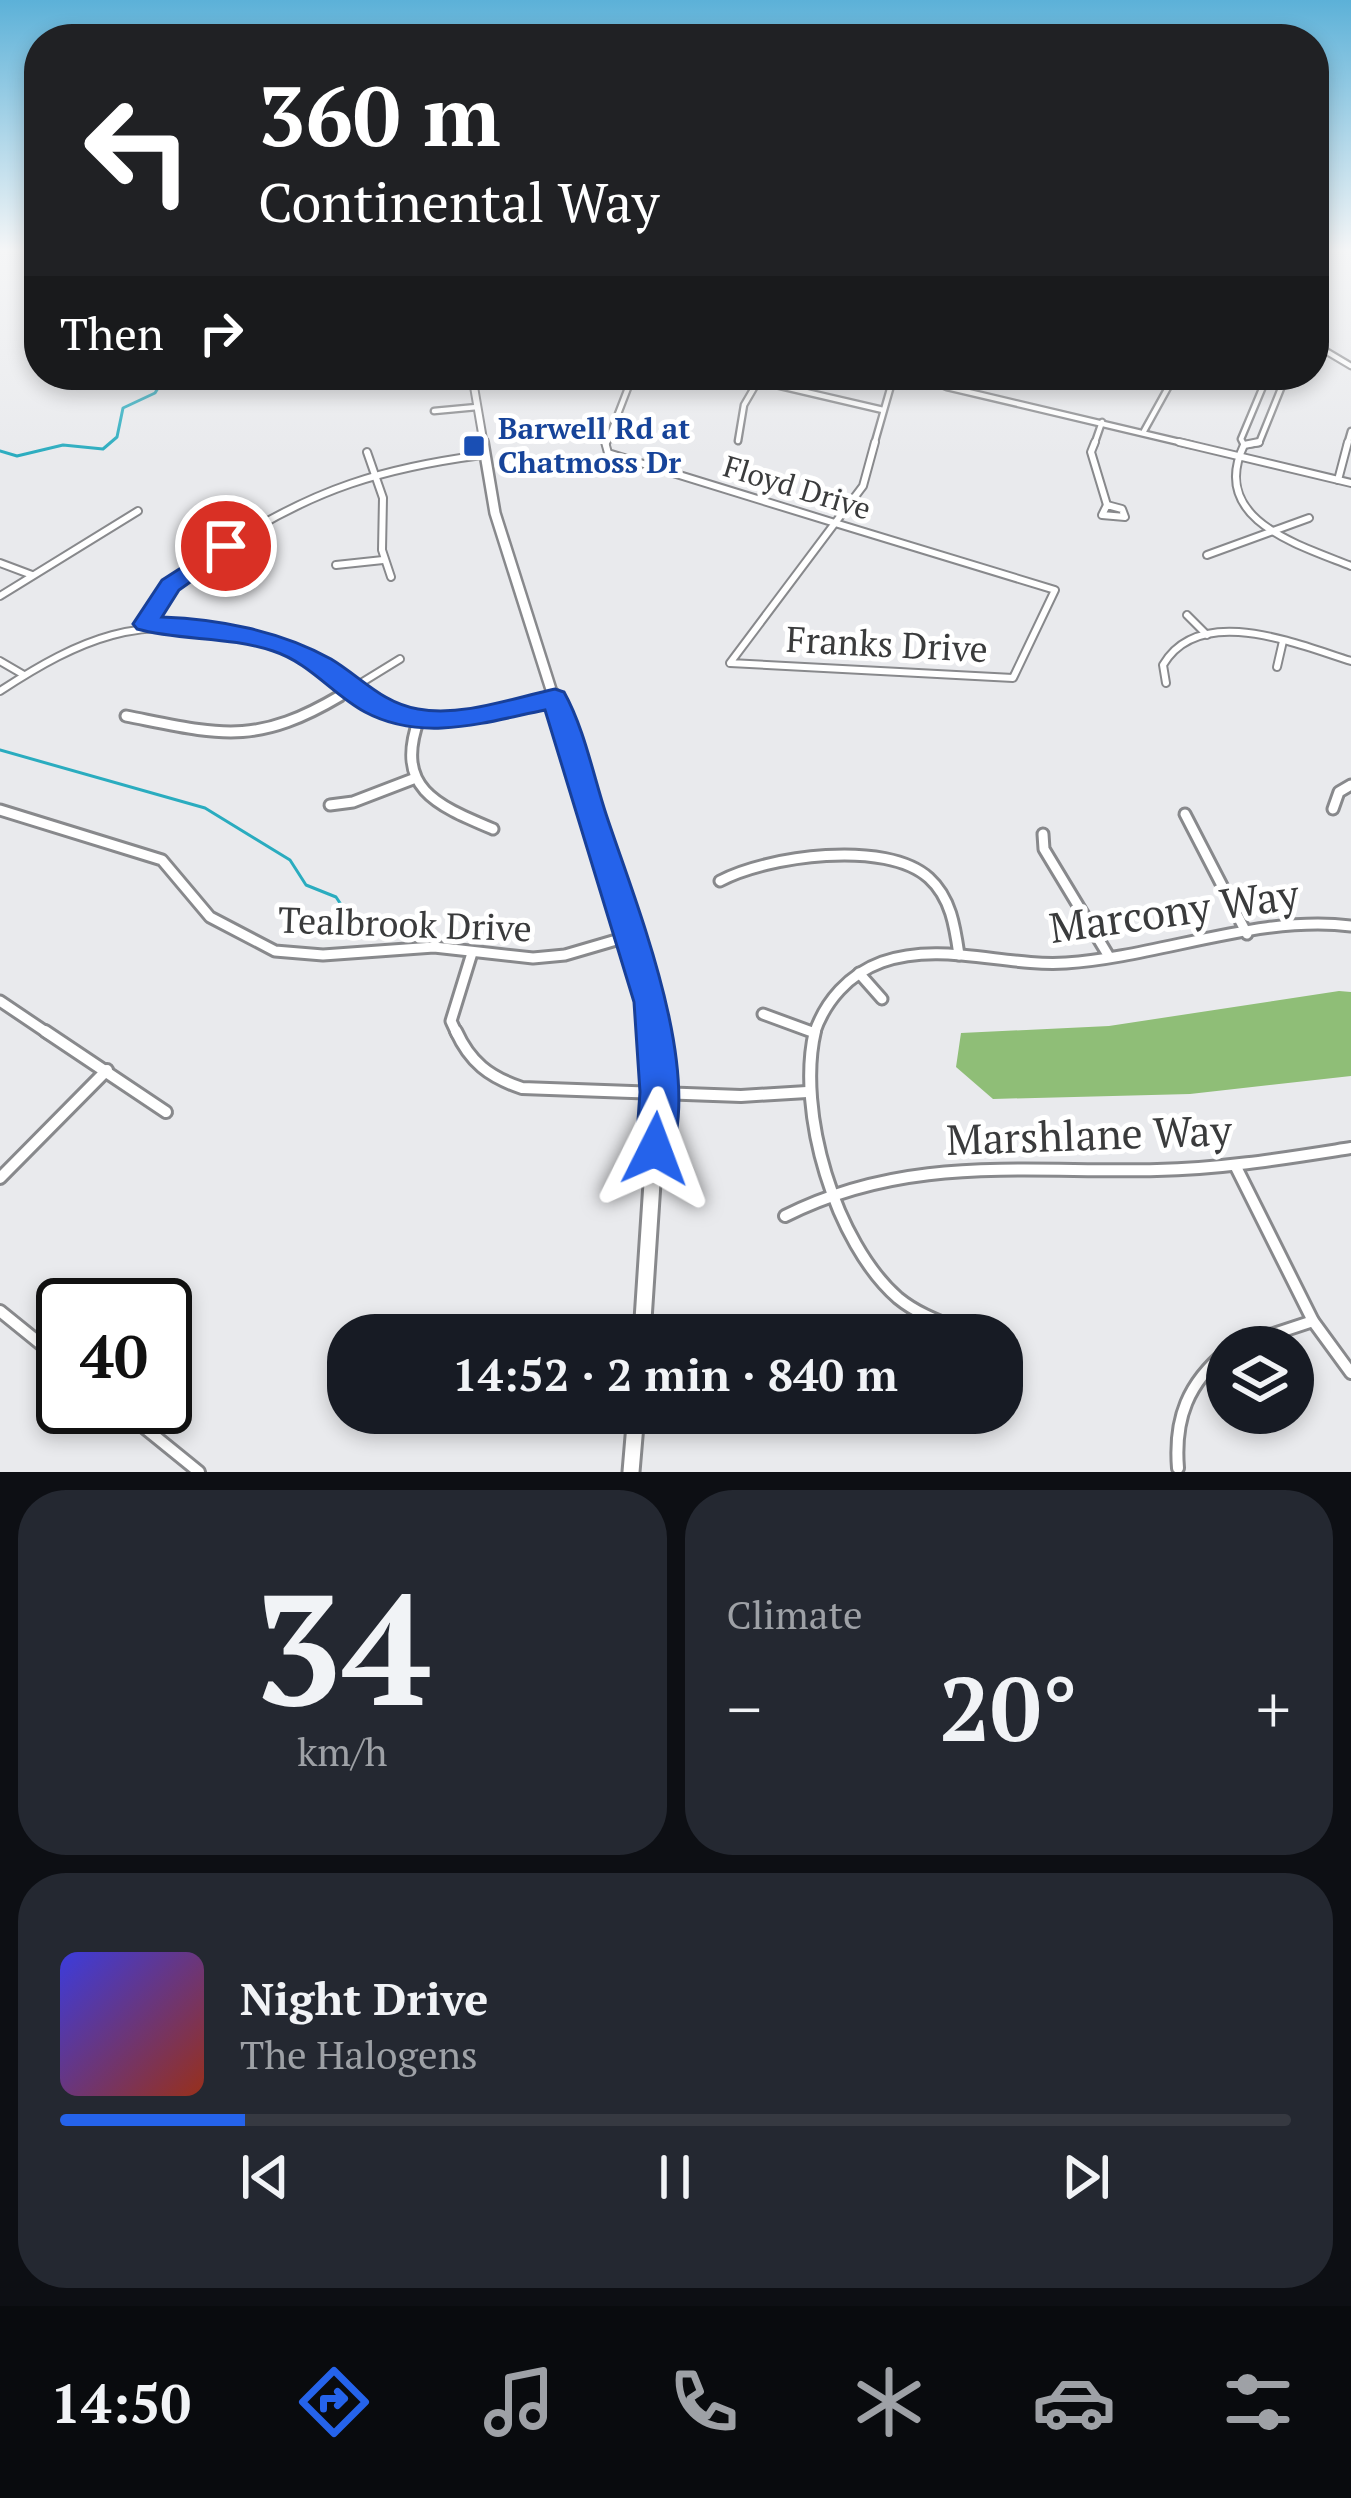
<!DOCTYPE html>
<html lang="en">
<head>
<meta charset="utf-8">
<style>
	:root { --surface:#171b24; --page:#242831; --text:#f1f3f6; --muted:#9ea1a6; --line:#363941; --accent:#2563eb }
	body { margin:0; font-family:"PT Serif",serif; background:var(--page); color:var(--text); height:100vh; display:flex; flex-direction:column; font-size:45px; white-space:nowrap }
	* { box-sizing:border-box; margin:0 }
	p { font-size:39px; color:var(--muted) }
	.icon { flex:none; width:66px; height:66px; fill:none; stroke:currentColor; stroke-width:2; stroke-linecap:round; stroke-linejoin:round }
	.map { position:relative; height:1472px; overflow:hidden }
	.side { display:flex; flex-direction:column; gap:18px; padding:18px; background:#0d0f14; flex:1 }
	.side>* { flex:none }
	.hud { position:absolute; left:24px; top:24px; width:1305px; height:366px; border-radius:48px; box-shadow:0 6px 18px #0003; background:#202124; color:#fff; overflow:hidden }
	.controls { position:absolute; left:1206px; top:1326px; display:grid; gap:24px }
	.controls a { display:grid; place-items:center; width:108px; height:108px; border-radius:50%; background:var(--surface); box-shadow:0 6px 18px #0003; font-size:60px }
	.speed { position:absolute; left:36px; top:1278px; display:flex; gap:24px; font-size:60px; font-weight:700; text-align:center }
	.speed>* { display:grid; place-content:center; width:156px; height:156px; border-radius:50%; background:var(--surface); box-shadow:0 6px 18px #0003; line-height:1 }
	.speed .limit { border:6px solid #111; border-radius:18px; background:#fff; color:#111 }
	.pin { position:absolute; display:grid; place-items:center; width:102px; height:102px; color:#fff; margin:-51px; border:6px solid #fff; border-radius:50%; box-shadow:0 3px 12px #0007 }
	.me { position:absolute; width:132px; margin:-66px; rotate:3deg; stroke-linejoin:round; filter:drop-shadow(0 0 9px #0008) }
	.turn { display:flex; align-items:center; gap:42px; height:252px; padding:0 36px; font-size:54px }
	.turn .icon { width:156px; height:156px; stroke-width:2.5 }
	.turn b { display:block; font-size:84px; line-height:102px }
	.then { display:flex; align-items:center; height:114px; padding:0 36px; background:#0003; gap:24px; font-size:45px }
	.big { font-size:90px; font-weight:700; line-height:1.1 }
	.side .widget { flex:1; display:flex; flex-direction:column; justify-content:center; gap:18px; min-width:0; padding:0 42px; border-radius:48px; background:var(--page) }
	.side .dial { align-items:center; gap:0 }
	.dial b { font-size:156px; line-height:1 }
	.song { display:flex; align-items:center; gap:36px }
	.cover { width:144px; height:144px; border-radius:18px; background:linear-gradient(135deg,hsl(240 70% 55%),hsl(10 70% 35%)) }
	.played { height:12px; border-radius:6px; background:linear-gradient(90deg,var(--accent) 15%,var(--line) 15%) }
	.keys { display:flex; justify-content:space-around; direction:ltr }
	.heat { display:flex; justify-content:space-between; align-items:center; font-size:66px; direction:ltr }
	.side .tiles { flex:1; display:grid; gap:18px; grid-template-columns:1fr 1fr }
	.widget:last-child { grid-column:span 2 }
	.trip { position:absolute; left:327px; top:1314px; width:696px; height:120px; border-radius:48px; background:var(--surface); box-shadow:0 6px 18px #0003; font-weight:700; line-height:120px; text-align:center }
	.tabs { display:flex; height:192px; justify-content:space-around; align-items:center; background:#090b0e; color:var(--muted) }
	.tabs .icon { width:84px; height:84px }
	.tabs .on { color:var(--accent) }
	.tabs b { font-size:54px; color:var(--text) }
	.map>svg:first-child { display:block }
	.forest { fill:#8fbe77 }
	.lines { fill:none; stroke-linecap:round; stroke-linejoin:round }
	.stream { stroke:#2aacbf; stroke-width:3 }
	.minor-far3-casing { stroke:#88898c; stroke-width:9 }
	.minor-far2-casing { stroke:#88898c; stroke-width:10 }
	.minor-far1-casing { stroke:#88898c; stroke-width:15 }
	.minor-casing { stroke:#88898c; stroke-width:16 }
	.tertiary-far3-casing { stroke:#88898c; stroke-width:10 }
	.tertiary-far2-casing { stroke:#88898c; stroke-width:14 }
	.tertiary-far1-casing { stroke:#88898c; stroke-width:18 }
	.tertiary-casing { stroke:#88898c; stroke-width:21 }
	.minor-far3 { stroke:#fff; stroke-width:4.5 }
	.minor-far2 { stroke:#fff; stroke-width:6 }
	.minor-far1 { stroke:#fff; stroke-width:9 }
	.minor { stroke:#fff; stroke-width:10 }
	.tertiary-far3 { stroke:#fff; stroke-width:6 }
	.tertiary-far2 { stroke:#fff; stroke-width:9 }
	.tertiary-far1 { stroke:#fff; stroke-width:12 }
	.tertiary { stroke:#fff; stroke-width:15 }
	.route { fill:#2563eb; stroke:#184099; stroke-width:3 }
	.transit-dot { fill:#1a4fb4; stroke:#fff; stroke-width:4.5 }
	.labels { text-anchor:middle; stroke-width:10; stroke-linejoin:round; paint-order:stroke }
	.far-transit-label { font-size:30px; font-weight:bold; fill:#164399; stroke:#fff; text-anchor:start }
	.far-street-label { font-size:30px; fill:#3a3b3c; stroke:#fff }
	.street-label { font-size:36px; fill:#3a3b3c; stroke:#fff }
	.near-street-label { font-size:42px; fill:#3a3b3c; stroke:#fff }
</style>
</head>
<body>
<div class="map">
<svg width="1351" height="1472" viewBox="0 0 1351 1472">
	<rect width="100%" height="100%" fill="#e9eaed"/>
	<polygon class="forest" points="1339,991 1351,992 1351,1076 1190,1094 993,1099 956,1067 961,1033 1109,1026"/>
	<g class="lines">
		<g class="stream">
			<polyline points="0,451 17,456 63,445 103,449 117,437 123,408 155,393 166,375"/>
			<polyline points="0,750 205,808 290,860 306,885 336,897 346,912 345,930"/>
		</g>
		<g class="minor-far3-casing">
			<g id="minor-far3">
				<polyline points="1314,344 1351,366"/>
				<polyline points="733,375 883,410"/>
				<polyline points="918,375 947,387 1192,445"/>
				<polygon points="1267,377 1284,381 1259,443 1244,445 1241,439"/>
				<polyline points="434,411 477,407"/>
				<polyline points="1144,431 1175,375"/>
				<polyline points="738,441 744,405 758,381"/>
				<polyline points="606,445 633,375"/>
				<polyline points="874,445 894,375"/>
				<polyline points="1094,445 1102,422"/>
				<polyline points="1347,445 1351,431"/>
			</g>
		</g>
		<g class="minor-far2-casing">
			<g id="minor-far2">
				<polyline points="605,442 608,453 835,523"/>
				<polyline points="1095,442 1091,452 1107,505"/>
				<polyline points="1179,442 1351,483"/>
				<path d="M1244,445C1209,519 1296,544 1351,566"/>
				<polyline points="1244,445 1259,442"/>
				<polyline points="367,452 383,498 382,550 391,577"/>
				<polyline points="1338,480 1348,442"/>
				<polygon points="1107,505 1122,509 1125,517 1102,515"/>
				<polygon points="835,523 1055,590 1013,678 730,663"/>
				<polyline points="835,523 863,486 875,442"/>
				<polyline points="1207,555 1309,518"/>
				<polyline points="0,563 32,575"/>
				<polyline points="336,565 383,560"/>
				<polyline points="0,596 138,511"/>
				<polyline points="1187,615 1207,635"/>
				<path d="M145,624C164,585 196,565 231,543C315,489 383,468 482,455"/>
				<polyline points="0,661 24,675"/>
				<polyline points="1277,667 1283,641"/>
				<path d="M1166,683L1163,665C1200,602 1299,645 1351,661"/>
				<path d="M0,691C83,637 137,615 237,634C258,638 281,641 300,651C326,663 346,683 369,699"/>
				<polyline points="335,699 400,659"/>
			</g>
		</g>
		<g class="minor-far1-casing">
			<g id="minor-far1">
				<path d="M365,696C425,737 489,713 554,699"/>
				<path d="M126,716C218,734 254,747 340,696"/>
				<path d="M419,719C394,788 436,805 493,829"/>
				<polyline points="330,805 353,802 413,779"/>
				<polyline points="1333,809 1339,792 1351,785"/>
				<polyline points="0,810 162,860 210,917 275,951 323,955 434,947 533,958 565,955 630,936"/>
				<polyline points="1185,814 1247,934"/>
				<polyline points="1043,834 1044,849 1108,955"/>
				<path d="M720,881C767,856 886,839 929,878C951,898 955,927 959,955"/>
				<polyline points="859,973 882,999"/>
				<polyline points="0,1001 49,1034"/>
				<polyline points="763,1014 812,1032"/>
				<polyline points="457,1034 451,1021 472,953"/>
				<path d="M814,1034C825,1001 849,974 882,962C941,941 1006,967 1066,963C1158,957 1261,914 1351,926"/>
			</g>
		</g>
		<g class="minor-casing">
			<g id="minor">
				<polyline points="45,1031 166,1112"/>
				<path d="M456,1031C470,1062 489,1077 522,1088L741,1096L807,1092"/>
				<path d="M815,1031C796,1111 835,1243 898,1298C915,1312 935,1320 956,1328"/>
				<polyline points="1235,1165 1313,1321 1351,1373"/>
				<polyline points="0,1178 107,1070"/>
				<path d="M785,1216C908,1154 1025,1173 1157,1170C1222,1169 1287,1158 1351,1148"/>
				<polyline points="0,1311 63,1362"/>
				<polyline points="1234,1347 1313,1321"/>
				<polyline points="119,1407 199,1472"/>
				<path d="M1178,1468C1174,1418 1188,1383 1227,1351"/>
			</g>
		</g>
		<g class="tertiary-far3-casing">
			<polyline id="tertiary-far3" points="472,375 484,445"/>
		</g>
		<g class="tertiary-far2-casing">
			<polyline id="tertiary-far2" points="483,442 495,513 554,699"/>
		</g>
		<g class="tertiary-far1-casing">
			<polyline id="tertiary-far1" points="554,696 651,1002 653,1034"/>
		</g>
		<g class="tertiary-casing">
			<g id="tertiary">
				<polyline points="642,1335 658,1092 653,1031"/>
				<polyline points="631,1472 636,1413"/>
			</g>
		</g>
		<use href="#minor-far3" class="minor-far3"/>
		<use href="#minor-far2" class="minor-far2"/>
		<use href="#minor-far1" class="minor-far1"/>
		<use href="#minor" class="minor"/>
		<use href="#tertiary-far3" class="tertiary-far3"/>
		<use href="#tertiary-far2" class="tertiary-far2"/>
		<use href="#tertiary-far1" class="tertiary-far1"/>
		<use href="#tertiary" class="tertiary"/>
	</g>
	<linearGradient id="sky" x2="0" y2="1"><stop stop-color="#5cb1d8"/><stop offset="0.55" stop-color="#f5f6f7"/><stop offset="1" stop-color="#f5f6f7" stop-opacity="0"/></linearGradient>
	<rect width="1351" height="456" fill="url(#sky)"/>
	<path class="route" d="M226,539L234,541V551L179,590L162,617C219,619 281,631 331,659C361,677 382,703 418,709C462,717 513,698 555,689L564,692C584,728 593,774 606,814C635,902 706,1073 668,1162L655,1168L642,1162L636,1149L640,1092L634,1002L545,710C486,722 423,743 365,712C332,694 310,663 273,651C229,636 180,641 137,629L133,624L162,580Z"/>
	<rect class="transit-dot" x="462" y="434" width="24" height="24" rx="6"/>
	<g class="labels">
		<g class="far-transit-label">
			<text x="498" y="439">Barwell Rd at<tspan x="498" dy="34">Chatmoss Dr</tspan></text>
		</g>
		<g class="far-street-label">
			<text transform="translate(797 488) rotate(17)" y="10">Floyd Drive</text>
		</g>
		<g class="street-label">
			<text transform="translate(887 644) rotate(3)" y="13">Franks Drive</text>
			<text transform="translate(405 924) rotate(2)" y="13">Tealbrook Drive</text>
		</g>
		<g class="near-street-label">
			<text transform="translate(1174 911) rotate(-8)" y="15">Marcony Way</text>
			<text transform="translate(1089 1135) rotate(-2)" y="15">Marshlane Way</text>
		</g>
	</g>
</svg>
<div class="controls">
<a><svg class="icon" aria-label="layers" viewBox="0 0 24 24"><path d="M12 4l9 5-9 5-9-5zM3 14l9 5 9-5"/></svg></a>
</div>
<div class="speed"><div class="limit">40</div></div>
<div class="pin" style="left:226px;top:546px;background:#d93025"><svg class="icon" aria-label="arrive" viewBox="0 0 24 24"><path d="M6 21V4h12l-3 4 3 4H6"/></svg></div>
<svg class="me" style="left:655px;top:1149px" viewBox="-20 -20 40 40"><path d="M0-17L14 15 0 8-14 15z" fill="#2563eb" stroke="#fff" stroke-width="4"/></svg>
<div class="trip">14:52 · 2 min · 840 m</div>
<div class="hud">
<div class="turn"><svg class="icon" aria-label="left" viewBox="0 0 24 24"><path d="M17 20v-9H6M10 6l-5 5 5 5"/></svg><div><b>360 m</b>Continental Way</div></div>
<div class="then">Then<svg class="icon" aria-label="right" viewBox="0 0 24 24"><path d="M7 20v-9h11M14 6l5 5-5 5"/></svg></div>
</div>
</div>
<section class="side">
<div class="tiles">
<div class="widget dial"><b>34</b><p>km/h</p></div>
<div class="widget"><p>Climate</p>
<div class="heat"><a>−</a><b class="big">20°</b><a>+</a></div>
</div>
<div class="widget">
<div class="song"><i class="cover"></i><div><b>Night Drive</b><p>The Halogens</p></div></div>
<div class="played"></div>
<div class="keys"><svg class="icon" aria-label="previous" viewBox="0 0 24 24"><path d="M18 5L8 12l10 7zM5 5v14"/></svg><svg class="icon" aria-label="pause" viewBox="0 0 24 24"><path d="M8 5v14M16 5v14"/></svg><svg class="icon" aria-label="next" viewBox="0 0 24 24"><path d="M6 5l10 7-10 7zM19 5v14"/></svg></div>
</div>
</div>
</section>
<nav class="tabs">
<b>14:50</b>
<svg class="icon on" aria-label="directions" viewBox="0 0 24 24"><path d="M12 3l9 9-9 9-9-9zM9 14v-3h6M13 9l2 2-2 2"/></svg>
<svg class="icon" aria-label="music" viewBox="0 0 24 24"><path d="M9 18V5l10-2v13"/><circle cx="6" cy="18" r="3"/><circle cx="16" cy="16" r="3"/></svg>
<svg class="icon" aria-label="phone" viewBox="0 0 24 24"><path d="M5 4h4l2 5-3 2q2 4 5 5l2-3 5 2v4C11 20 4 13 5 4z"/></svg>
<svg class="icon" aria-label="climate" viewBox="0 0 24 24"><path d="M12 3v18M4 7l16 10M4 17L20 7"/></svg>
<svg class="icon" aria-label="car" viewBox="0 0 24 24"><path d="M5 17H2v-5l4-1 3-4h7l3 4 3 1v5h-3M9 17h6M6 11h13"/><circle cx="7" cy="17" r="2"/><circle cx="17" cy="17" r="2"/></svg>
<svg class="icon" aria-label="filters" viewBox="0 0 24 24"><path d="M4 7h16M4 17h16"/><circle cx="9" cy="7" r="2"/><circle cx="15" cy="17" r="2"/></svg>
</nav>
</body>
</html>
